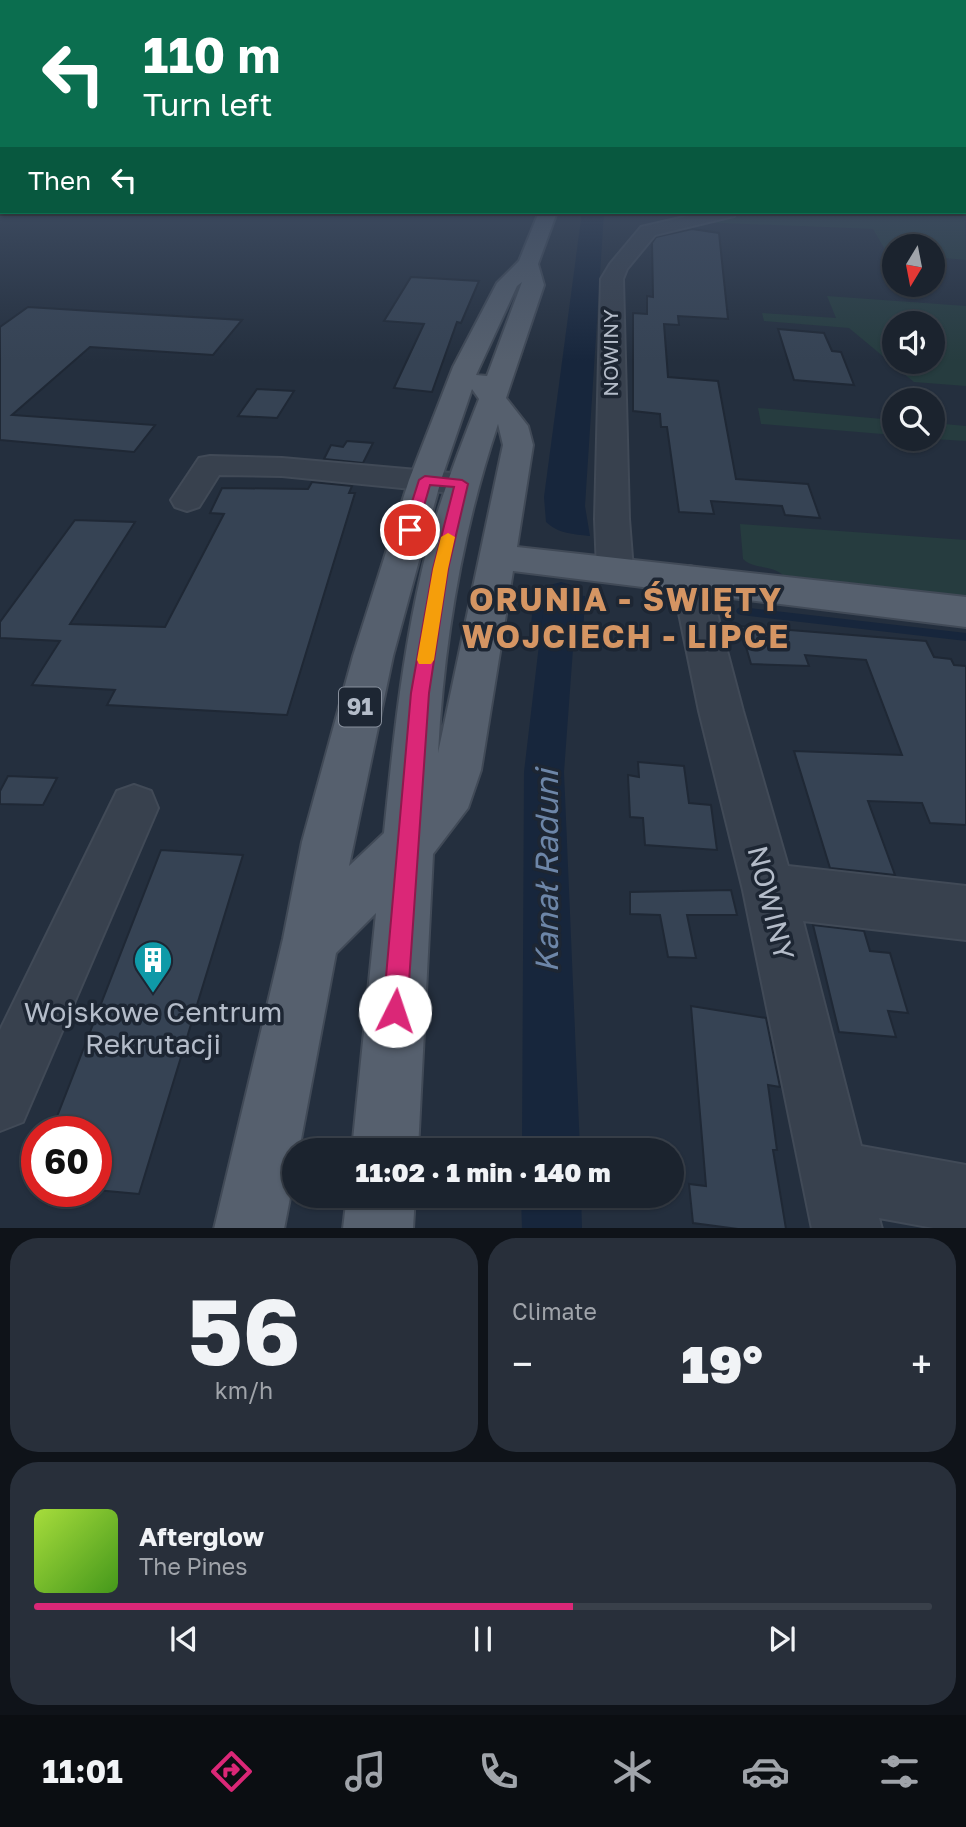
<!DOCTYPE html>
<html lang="en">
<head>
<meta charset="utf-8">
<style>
	:root { --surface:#1b232e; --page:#282f3a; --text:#f1f3f6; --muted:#a0a4aa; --line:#39404a; --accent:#db2777 }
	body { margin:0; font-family:"Golos Text",sans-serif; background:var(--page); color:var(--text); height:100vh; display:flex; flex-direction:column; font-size:26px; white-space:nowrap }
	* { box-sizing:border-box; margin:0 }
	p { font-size:23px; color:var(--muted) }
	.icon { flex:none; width:38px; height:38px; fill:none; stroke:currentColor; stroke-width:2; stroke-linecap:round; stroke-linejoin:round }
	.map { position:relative; height:1228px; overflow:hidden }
	.details { display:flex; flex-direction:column; gap:10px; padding:10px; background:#0f1319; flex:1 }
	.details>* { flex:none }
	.banner { position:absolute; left:0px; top:0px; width:966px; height:214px; box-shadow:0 2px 5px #0004,0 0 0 2px var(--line); background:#0b6e4f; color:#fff; overflow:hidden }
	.needle { width:46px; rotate:190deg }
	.buttons { position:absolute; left:882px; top:234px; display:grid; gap:14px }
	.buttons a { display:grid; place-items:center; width:63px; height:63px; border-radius:50%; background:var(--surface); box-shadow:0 2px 5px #0004,0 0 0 2px var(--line); font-size:35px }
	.speed { position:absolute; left:21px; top:1116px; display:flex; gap:14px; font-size:35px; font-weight:700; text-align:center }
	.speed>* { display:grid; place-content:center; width:91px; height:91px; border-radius:50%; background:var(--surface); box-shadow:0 2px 5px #0004,0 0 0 2px var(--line); line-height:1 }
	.speed .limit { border:10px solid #d22; background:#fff; color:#111 }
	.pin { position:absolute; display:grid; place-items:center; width:60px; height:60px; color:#fff; margin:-30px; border:4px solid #fff; border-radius:50%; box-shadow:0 2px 7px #0007 }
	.me { position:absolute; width:77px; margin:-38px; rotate:4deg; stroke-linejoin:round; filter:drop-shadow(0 0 5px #0008) }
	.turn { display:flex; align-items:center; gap:24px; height:147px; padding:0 28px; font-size:32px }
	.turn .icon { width:91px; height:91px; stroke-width:2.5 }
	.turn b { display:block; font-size:49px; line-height:60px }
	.then { display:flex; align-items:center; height:66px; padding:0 28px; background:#0003; gap:14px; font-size:26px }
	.big { font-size:52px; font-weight:800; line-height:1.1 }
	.details .tile { flex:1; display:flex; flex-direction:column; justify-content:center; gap:10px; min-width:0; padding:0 24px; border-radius:28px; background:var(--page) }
	.details .dial { align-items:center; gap:0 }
	.dial b { font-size:91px; line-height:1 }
	.song { display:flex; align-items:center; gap:21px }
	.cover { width:84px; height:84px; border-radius:10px; background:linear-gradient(135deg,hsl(80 70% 55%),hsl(100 70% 35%)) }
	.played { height:7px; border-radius:4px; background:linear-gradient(90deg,var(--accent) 60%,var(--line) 60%) }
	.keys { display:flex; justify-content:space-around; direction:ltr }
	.heat { display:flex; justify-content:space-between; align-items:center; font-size:38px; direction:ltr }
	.details .tiles { flex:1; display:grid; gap:10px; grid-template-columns:1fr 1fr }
	.tile:last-child { grid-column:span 2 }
	.trip { position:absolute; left:282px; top:1138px; width:402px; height:70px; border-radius:35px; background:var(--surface); box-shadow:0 2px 5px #0004,0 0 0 2px var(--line); font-weight:800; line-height:70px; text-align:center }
	.menu { display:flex; height:112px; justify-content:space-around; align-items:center; background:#0b0e12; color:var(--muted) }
	.menu .icon { width:49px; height:49px }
	.menu .selected { color:var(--accent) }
	.menu b { font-size:32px; color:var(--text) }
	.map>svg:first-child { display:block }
	.green { fill:#263c3f; fill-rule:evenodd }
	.water { fill:#17263c }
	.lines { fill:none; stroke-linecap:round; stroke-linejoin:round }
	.stream { fill:#17263c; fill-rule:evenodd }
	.canal { fill:#17263c; fill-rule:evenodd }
	.building { fill:#364354; stroke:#1f2835; stroke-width:2 }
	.minor-casing { stroke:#414a57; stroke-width:4 }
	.major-casing { stroke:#414a57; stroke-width:4 }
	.minor { fill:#38414e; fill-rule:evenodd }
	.major { fill:#56606e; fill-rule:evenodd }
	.route { fill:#db2777; stroke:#8e194d; stroke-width:2 }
	.slow { fill:#f59e0b }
	.labels { text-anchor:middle; stroke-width:7; stroke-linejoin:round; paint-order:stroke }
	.far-street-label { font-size:21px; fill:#b4bcc9; stroke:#1d2633 }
	.shield { fill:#1d2633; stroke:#878f9c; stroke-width:2 }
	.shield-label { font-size:23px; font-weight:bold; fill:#b4bcc9 }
	.near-street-label { font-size:28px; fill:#b4bcc9; stroke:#1d2633 }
	.near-poi-label { font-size:28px; fill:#b4bcc9; stroke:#1d2633 }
	.district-label { font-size:32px; font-weight:bold; letter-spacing:2px; fill:#d59563; stroke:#1d2633 }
	.near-water-label { font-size:32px; font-style:italic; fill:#6d86a8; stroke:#1d2633 }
</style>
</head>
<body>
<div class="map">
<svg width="966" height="1229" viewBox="0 0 966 1229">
	<rect width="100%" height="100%" fill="#242f3e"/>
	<g class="green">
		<polygon points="964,189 966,260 933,257 933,247 894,247 894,254 887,253 873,229 696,222 743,212 964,212"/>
		<path d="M827,296L966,306V386L914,382L849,328L764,321L762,313L836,318ZM894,324H933V362H894Z"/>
		<polygon points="758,408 894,420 894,435 761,424"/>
		<polygon points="933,423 966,426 966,441 933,439"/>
		<path d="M740,524L966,540V596L783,575C771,564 754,570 743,559Z"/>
	</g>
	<g class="water">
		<path d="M582,212H604L585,506L590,536C573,534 559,534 546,522L544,497Z"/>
		<polygon points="555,594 585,596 583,636 531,628 533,600"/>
	</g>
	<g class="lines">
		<polygon class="stream" points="741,607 966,633 966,641 741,615 738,614 736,611 738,608"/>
		<g class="canal">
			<polygon points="561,582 572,585 577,594 564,772 580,1150 522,1150 524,772 545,594 550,585"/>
			<polygon points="521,1195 581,1195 582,1229 522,1229"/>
		</g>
	</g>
	<g class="building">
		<polygon points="692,229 719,233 728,319 678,316 679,325 664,324 668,377 718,381 736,479 808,484 820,518 785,515 782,506 711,501 714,514 679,512 667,427 661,427 660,414 633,411 633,313 647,314 647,296 653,297 652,243 656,237"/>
		<polygon points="411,277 479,281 461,323 457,322 432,392 394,388 424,324 384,321"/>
		<polygon points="28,307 92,311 242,320 213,355 90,347 12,415 155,425 134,452 0,440 0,327"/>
		<polygon points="778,329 824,333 832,351 841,352 854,385 794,380"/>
		<polygon points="257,389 294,391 277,418 238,416"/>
		<polygon points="347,441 373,443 363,463 324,459 331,445 343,447"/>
		<polygon points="312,482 352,486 349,493 355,493 287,715 107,705 115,690 32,685 60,641 0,638 0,622 75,520 135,522 70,624 165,627 224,514 210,513 222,488 308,489"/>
		<polygon points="740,626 926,641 934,657 951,659 954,665 966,666 966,825 930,823 922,803 868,801 895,875 830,868 794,751 902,755 866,660 805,655 809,666 751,664"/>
		<polygon points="638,762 684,766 689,803 711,805 717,850 645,845 643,818 630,817 628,775 639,777"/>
		<polygon points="8,776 57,778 43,805 0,804 0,791"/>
		<polygon points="161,850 243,855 139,1194 96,1190 96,1132 51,1132"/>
		<polygon points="731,890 737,915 687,915 696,958 668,957 660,915 630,914 630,892"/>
		<polygon points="813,925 864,931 870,951 890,953 908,1013 888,1011 896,1037 839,1032"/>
		<polygon points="691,1006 766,1018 780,1087 768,1085 777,1150 773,1150 786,1229 738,1229 693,1223 689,1184 706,1186"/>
	</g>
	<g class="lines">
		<g class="minor-casing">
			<g id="minor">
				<polygon points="706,212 737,212 734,216 655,235 627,269 623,279 629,519 633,570 628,579 615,583 602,579 597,570 595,519 601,279 610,264 641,227"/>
				<polygon points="210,456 282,458 462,474 473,477 478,484 473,491 462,494 282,476 219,475 199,507 187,511 175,507 171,500 199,458"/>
				<polygon points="690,566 703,570 708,579 743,711 788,866 966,886 966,940 803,921 861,1146 966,1165 966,1229 939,1229 879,1218 882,1229 812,1229 743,890 699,711 672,579 677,570"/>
				<polygon points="134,785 151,791 158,808 23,1122 0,1131 0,1030 117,791"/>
			</g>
		</g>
		<g class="major-casing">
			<g id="major">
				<path d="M539,212H557L538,264L544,285L506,398L528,426L533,445L517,547L966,597V627L513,571L481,770L468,808L433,854L418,1150H352L376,913L336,953L299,1150H294V1177L284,1229H214L283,939L302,842L353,656L409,480L453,367L497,283L519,261ZM522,282L487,376L476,375L517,286ZM472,389L479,399C457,455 435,511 422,570C402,656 393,744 384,833L349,866L393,656L441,480ZM498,424L503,445L438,753C444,640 462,531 498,424Z"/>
				<polygon points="347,1195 415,1195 413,1229 343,1229"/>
			</g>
		</g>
		<use href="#minor" class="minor"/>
		<use href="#major" class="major"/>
	</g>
	<linearGradient id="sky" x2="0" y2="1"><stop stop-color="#141a22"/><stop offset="0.52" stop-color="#3f4d63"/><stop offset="1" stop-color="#3f4d63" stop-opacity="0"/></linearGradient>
	<rect width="966" height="361" fill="url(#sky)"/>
	<polygon class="route" points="425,476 462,480 468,484 448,569 429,693 407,1011 404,1020 395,1024 387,1020 383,1011 411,693 433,569 454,487 430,485 417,530 415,534 405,534 403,530 419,480"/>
	<polygon class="slow" points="448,533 455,537 448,569 434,660 431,664 419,664 417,660 433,569 441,537"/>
	<defs>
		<g id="building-pin" transform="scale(2.0125)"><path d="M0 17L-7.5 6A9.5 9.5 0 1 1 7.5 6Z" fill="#0f9aa8" stroke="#1d2633"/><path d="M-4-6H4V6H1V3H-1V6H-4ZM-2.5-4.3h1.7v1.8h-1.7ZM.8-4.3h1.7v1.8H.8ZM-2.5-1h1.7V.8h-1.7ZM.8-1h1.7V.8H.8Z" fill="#fff"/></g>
	</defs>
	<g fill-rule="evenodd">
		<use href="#building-pin" x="153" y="960"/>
	</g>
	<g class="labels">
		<g class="far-street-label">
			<text transform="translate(611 353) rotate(-90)" y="7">NOWINY</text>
		</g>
		<rect class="shield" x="339" y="687.5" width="42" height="39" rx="5"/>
		<g class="shield-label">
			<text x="360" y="715">91</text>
		</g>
		<g class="near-street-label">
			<text transform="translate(771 903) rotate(76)" y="10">NOWINY</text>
		</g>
		<g class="near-poi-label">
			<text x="153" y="1022">Wojskowe Centrum<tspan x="153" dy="32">Rekrutacji</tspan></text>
		</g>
		<g class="district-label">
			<text x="626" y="611">ORUNIA - ŚWIĘTY<tspan x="626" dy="37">WOJCIECH - LIPCE</tspan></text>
		</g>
		<g class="near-water-label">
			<text transform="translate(547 871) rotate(-90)" y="11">Kanał Raduni</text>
		</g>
	</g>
</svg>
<div class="buttons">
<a><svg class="needle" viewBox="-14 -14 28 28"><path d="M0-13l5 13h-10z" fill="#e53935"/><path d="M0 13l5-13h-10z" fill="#a0a4aa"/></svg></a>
<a><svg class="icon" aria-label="sound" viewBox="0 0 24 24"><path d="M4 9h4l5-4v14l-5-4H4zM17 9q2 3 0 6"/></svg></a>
<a><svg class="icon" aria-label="search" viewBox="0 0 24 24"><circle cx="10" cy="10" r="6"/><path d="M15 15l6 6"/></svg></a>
</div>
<div class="speed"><div class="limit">60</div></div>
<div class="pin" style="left:410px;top:530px;background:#d93025"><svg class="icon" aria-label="arrive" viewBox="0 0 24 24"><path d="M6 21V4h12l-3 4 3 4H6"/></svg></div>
<svg class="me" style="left:395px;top:1011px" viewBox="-20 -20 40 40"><circle r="19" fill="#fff"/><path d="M0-13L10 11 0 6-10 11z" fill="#db2777"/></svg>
<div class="trip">11:02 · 1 min · 140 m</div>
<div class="banner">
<div class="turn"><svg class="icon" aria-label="left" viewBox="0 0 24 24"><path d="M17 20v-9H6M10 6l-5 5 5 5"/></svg><div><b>110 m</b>Turn left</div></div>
<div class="then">Then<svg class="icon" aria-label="left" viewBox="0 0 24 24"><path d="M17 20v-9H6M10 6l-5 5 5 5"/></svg></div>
</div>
</div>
<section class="details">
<div class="tiles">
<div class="tile dial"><b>56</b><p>km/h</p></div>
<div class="tile"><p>Climate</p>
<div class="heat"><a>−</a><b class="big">19°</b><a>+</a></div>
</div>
<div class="tile">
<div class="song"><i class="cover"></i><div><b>Afterglow</b><p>The Pines</p></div></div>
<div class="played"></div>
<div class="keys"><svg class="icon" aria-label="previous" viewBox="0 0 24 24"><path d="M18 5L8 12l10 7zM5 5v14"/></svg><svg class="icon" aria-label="pause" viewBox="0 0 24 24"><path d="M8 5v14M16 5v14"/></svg><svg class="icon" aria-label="next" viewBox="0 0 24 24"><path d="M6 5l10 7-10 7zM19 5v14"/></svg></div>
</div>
</div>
</section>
<nav class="menu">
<b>11:01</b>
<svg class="icon selected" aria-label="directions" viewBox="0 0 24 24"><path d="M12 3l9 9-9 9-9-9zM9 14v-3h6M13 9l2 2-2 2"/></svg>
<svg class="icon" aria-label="music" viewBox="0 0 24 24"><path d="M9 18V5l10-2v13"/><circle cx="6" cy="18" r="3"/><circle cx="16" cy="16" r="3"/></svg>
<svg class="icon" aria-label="phone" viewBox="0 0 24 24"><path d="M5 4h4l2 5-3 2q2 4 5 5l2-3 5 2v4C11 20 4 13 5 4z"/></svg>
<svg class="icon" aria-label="climate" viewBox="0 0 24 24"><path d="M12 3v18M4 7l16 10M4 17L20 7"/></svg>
<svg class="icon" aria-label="car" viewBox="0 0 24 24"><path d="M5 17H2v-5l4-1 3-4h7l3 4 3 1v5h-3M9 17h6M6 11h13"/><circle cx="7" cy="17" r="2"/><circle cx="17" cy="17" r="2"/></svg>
<svg class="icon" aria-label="filters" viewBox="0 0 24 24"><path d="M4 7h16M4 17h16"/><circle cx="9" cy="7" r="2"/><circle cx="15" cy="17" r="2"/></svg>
</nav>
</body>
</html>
